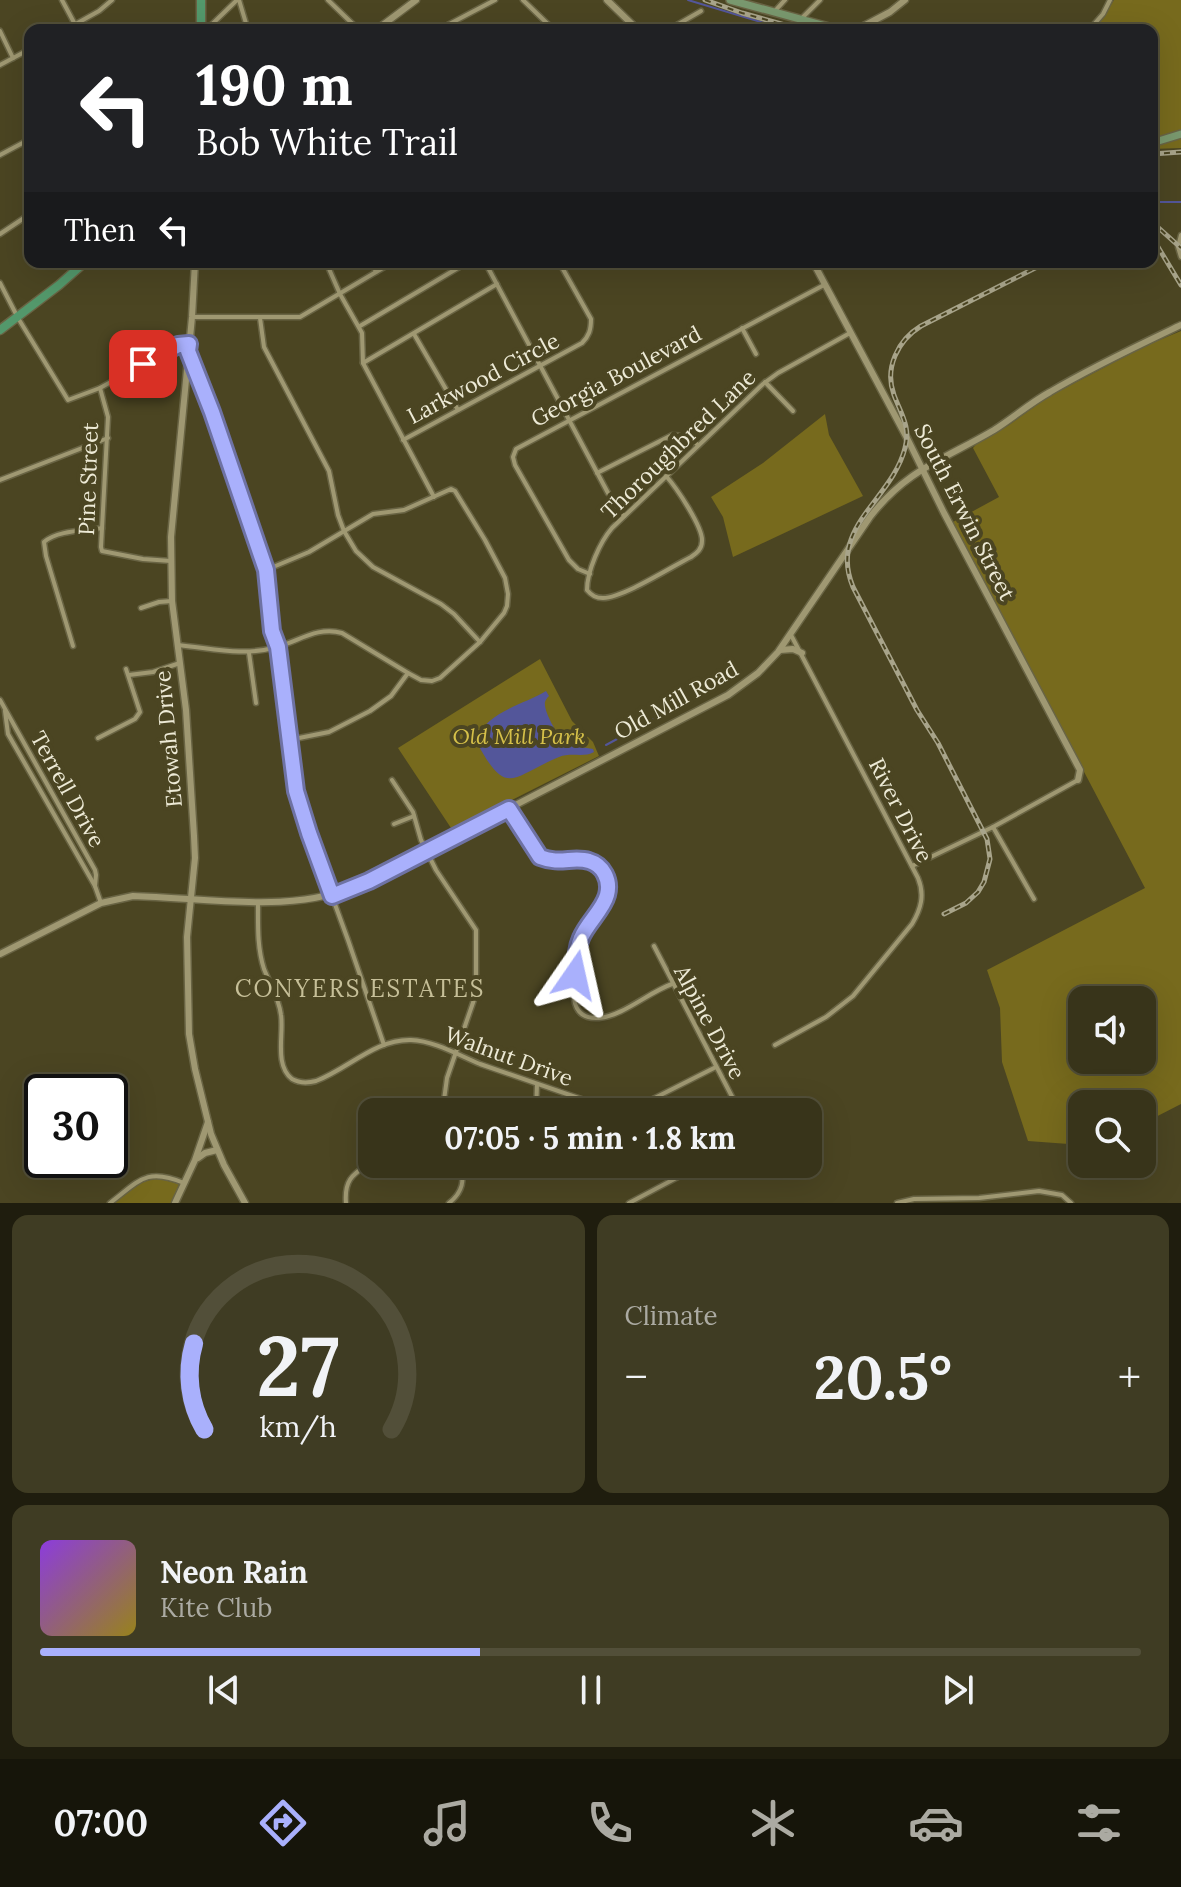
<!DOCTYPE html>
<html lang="en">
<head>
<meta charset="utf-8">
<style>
	:root { --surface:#38341a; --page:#3f3c23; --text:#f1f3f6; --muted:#abaaa2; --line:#524f39; --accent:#a9b0fc }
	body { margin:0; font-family:Lora,serif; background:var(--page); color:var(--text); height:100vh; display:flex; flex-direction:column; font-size:30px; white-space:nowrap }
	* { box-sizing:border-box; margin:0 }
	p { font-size:26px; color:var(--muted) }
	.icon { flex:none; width:44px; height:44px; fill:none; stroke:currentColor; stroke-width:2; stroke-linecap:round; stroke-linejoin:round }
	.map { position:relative; height:1203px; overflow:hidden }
	.sheet { display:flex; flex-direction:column; gap:12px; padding:12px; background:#1f1d0e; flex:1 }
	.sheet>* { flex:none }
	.guide { position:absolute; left:24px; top:24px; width:1134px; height:244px; border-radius:16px; box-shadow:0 8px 32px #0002,0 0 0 2px var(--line); background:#202124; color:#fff; overflow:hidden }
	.fabs { position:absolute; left:1068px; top:986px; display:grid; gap:16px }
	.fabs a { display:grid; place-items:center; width:88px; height:88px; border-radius:16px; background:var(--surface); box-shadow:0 8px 32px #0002,0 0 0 2px var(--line); font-size:40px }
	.speed { position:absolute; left:24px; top:1074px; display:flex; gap:16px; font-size:40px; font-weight:700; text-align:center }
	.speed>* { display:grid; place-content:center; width:104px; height:104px; border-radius:50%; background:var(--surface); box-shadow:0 8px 32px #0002,0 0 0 2px var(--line); line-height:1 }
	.speed .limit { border:4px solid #111; border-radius:12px; background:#fff; color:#111 }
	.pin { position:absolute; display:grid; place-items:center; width:68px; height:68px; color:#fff; margin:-34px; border-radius:16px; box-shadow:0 4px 12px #0006 }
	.me { position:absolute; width:88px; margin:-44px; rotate:11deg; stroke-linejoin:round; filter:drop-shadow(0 0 6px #0008) }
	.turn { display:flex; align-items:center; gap:28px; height:168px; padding:0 40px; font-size:36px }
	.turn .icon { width:104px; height:104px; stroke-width:2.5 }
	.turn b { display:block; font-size:56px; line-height:68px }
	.then { display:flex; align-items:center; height:76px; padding:0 40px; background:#0003; gap:16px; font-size:30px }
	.big { font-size:60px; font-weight:700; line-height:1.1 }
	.sheet .tile { flex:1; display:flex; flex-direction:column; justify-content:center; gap:12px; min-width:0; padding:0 28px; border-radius:16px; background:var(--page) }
	.sheet .dial { align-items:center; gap:0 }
	.dial svg { height:208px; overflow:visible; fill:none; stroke:var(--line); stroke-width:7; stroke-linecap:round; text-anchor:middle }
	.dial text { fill:var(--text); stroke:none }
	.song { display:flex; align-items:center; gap:24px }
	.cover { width:96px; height:96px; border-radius:12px; background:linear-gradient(135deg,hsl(270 70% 55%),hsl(50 70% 35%)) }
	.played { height:8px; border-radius:4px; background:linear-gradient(90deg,var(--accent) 40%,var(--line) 40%) }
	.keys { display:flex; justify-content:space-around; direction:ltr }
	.heat { display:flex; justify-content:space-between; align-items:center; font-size:44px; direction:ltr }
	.sheet .tiles { flex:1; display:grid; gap:12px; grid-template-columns:1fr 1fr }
	.tile:last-child { grid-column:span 2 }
	.trip { position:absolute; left:358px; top:1098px; width:464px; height:80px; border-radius:16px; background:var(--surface); box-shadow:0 8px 32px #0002,0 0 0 2px var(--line); font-weight:700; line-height:80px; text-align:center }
	.tab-bar { display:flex; height:128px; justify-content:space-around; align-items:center; background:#16150a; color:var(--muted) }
	.tab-bar .icon { width:56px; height:56px }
	.tab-bar .on { color:var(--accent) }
	.tab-bar b { font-size:36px; color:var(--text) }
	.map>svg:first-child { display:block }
	.green { fill:#776a1d; fill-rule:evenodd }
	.water { fill:#53569a }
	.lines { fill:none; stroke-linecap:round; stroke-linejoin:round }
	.stream { stroke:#53569a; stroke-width:2 }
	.minor-casing { stroke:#696444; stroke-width:7 }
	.tertiary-casing { stroke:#696444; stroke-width:9 }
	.secondary-casing { stroke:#696444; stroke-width:10 }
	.primary-casing { stroke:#696444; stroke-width:11 }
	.minor { stroke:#9f9872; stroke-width:4 }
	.tertiary { stroke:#9f9872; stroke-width:6 }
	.secondary { stroke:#79986e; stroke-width:7 }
	.primary { stroke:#53986b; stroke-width:8 }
	.rail-casing { stroke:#a8a48a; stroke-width:5 }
	.rail { stroke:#4b4522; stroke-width:2; stroke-dasharray:6; stroke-linecap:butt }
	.route-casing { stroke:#6e72a4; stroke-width:20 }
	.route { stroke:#a9b0fc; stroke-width:14 }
	.labels { text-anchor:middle; stroke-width:8; stroke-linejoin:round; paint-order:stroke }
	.street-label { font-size:22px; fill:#edead6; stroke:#4b4522 }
	.park-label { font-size:22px; font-style:italic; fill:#d5c049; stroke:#4b4522 }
	.neighbourhood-label { font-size:24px; letter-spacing:2px; fill:#c6bf98; stroke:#4b4522 }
</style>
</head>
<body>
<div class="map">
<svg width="1181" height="1203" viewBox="0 0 1181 1203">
	<rect width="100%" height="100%" fill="#4b4522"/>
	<g class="green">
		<polygon points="1114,0 1181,0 1181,148 1152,149 1152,30 1095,30"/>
		<path d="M1181,331V1104L1142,1124V1104H1082V1145L1028,1141L1002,1062L1000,1008L987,970L1145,888L953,522L999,497L973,448L978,442L1009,425L1046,398L1145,346ZM1082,1000H1142V1060H1082Z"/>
		<polygon points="825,414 829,435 863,496 733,557 723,517 711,497 763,463"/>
		<polygon points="540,659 572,721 593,742 599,756 498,807 451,828 398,748"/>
		<polygon points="157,1178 179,1184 172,1203 114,1203 140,1183"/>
	</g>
	<path class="water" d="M546,691L549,696C547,698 546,699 545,702C543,711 559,739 567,744C574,748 586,747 593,749L594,752C584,758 571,752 559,757C511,777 507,799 476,741C485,712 523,705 546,691Z"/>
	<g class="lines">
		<g class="stream">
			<polyline points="688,0 787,30"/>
			<polyline points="1152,202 1181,202"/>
			<polyline points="606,745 654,719"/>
		</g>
		<g class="minor-casing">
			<g id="minor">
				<polyline points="62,0 78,30"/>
				<polyline points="239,0 248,30"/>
				<polyline points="328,0 359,30"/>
				<polyline points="523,0 554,30"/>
				<polyline points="774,12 785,0"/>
				<polyline points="802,18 820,0"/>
				<polyline points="65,30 99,11 112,0"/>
				<polyline points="206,30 237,0"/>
				<polyline points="438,30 495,0"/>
				<polyline points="668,30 701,11"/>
				<polyline points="1089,30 1103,14 1110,0"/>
				<polyline points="0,31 13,58"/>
				<polyline points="0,65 30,49"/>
				<polyline points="0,155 30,139"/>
				<polyline points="0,234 30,214"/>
				<polyline points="1181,235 1178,247 1181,257"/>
				<polyline points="326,262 340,294 362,333 363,363 434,497"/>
				<polyline points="372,262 376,272"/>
				<polyline points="485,262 608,493 624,516"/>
				<polyline points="0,283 18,318 68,400 100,388 178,345 189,344"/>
				<polyline points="192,317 300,317 393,262"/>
				<polyline points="260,318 264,347 329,471 338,515 344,531 356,551 373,567 441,604 454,614 480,642"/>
				<polyline points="360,326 468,262"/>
				<polyline points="742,328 756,354"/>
				<polyline points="414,334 458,410"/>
				<polyline points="190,354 266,570 272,631 278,647 296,791 309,833 348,940 384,1045"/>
				<polyline points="363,363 497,284"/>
				<polyline points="765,382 793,411"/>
				<polyline points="100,388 108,417 101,547 102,551 143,559 171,561"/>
				<path d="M403,440L582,343C589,336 591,330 591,319L559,262"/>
				<polyline points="597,473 672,435 687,436 698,445"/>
				<path d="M666,476C676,487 703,527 702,541C702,549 697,553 691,557C671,567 623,598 603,598C596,598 592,596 587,590C587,571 600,542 612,528L763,384L778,373L850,333"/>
				<polyline points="0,480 108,438"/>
				<polyline points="590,574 578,569 569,560 515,465 513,457 516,449 824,285"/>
				<polyline points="141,608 159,602 172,601"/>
				<path d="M177,645C212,648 242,657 277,647C299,641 318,626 342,633L408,673L421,680L432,681L440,678L480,642L504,613L507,606L508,594L505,578L485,540L455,491L451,489L404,510L373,514L309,552L266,570"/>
				<path d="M73,646L46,556L44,542C58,530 85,531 102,528"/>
				<polyline points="249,653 256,703"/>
				<polyline points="129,675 153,672 180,663"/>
				<polyline points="0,700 95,870 96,875 95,886"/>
				<polyline points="5,711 8,734 95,886 101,903"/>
				<polyline points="98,738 135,719 140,712 126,669"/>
				<polyline points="289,740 329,732 370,711 391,696 408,673"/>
				<polyline points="392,780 413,812 421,840 436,870 476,930 476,994 447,1078 444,1100 444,1112"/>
				<path d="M509,809L540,857C545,860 551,862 557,862C574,862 592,854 603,871C608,877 609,887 607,894C604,909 588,922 582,936C576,948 577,960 575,973C572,992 570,1020 599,1018C623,1016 649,992 672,984"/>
				<polyline points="394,824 414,816"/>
				<polyline points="993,827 1034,899"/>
				<polyline points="912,866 993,827 1078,780"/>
				<path d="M258,902C258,925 257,947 264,969C270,984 279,998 281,1015C284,1034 274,1065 292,1079C299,1083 308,1083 316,1081C348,1069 375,1039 411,1040C435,1041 458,1055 480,1064C526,1080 572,1096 619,1112"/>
				<polyline points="654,946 740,1112"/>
				<path d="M775,1045L826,1017L853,996L912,924C921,909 925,895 918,878L791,635"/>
				<polyline points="536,1112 537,1084"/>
				<polyline points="627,1112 716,1067"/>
				<polyline points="561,1164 564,1170"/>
				<path d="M110,1203C139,1181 146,1167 184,1183"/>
				<path d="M346,1203C344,1178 354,1174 372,1161"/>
				<path d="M449,1203C463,1192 465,1180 460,1164"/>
				<polyline points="629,1203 680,1176"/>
				<polyline points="897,1203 914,1199 979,1198 1039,1191 1062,1195 1071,1203"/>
			</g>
		</g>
		<g class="tertiary-casing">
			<g id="tertiary">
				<polyline points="607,0 638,30"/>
				<polyline points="376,30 416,0"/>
				<polyline points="856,30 890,12 905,0"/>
				<polyline points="195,262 192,317 171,537 172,601 186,710 194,836 195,858 187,937 189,1034 195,1069 211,1134 224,1165 245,1203"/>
				<polyline points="813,262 907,438 944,513 1080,770 1078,780"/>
				<polyline points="780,650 793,649 802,653"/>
				<path d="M0,954L101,903L133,896C212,898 295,916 369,881L728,695L758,673L778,652L870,517C907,469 945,459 994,430C1013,418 1030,403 1050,392C1092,367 1137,346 1181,325"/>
				<polyline points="198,1158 205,1153 217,1150"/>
				<polyline points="175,1203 195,1160 208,1122"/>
			</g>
		</g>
		<g class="secondary-casing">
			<g id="secondary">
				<polyline points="730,0 840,30"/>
				<polyline points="1152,143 1181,134"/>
			</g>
		</g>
		<g class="primary-casing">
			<g id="primary">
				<polyline points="201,30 201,0"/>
				<polyline points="0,330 59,285 85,262"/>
			</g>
		</g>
		<use href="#minor" class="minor"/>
		<use href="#tertiary" class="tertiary"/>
		<use href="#secondary" class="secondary"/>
		<use href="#primary" class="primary"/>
		<g class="rail-casing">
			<g id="rail">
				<polyline points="705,0 742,13 803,30"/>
				<polyline points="1152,154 1181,152"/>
				<polyline points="1152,222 1181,248"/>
				<polyline points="1152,237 1181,285"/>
				<path d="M944,914L966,903L978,892L984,882L990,859L987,839L938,743L917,710L853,587C828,527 892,500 905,448C911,427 901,414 894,395C884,368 898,340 921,326L1047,262"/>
			</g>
		</g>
		<use href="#rail" class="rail"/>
	</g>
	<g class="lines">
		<g class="route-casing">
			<path id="route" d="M143,364L178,345L189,344L188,351L212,412L266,570L272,631L278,647L296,791L309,833L332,896L369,881L509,809L540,857C560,865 573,856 589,861C603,865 611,880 607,895C603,910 587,923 581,938C576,949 576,962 575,975"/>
		</g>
		<use href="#route" class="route"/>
	</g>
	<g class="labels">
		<g class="street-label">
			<text transform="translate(616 376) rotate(-28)" y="8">Georgia Boulevard</text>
			<text transform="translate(483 378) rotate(-28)" y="8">Larkwood Circle</text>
			<text transform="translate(678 444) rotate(-44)" y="8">Thoroughbred Lane</text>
			<text transform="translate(88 479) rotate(-88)" y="8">Pine Street</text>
			<text transform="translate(965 512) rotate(63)" y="8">South Erwin Street</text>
			<text transform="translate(676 700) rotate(-29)" y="8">Old Mill Road</text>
			<text transform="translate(168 739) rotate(-95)" y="8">Etowah Drive</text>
			<text transform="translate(68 789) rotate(61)" y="8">Terrell Drive</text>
			<text transform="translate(901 810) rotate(63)" y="8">River Drive</text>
			<text transform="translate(710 1022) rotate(62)" y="8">Alpine Drive</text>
			<text transform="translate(509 1056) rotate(20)" y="8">Walnut Drive</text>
		</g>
		<g class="park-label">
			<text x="519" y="744">Old Mill Park</text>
		</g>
		<g class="neighbourhood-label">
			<text x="360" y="997">CONYERS ESTATES</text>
		</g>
	</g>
</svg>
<div class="fabs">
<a><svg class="icon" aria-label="sound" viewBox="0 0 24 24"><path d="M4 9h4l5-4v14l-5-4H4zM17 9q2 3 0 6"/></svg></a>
<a><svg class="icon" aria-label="search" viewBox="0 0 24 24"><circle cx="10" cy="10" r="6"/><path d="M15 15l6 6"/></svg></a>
</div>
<div class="speed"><div class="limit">30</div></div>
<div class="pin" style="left:143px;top:364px;background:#d93025"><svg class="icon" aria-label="arrive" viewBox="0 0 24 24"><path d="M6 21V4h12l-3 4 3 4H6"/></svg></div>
<svg class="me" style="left:575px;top:975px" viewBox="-20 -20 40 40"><path d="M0-17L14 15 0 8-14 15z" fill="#a9b0fc" stroke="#fff" stroke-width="4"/></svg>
<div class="trip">07:05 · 5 min · 1.8 km</div>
<div class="guide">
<div class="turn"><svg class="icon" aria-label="left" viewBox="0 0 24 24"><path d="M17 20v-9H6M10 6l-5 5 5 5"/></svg><div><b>190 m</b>Bob White Trail</div></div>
<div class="then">Then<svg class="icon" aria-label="left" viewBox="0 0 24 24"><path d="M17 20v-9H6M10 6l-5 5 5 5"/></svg></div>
</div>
</div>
<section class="sheet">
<div class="tiles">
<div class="tile dial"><svg viewBox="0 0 100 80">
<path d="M14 69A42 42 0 1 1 86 69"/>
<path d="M14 69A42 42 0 0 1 10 36" stroke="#a9b0fc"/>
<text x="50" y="56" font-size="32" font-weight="700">27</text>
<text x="50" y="72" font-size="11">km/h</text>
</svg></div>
<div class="tile"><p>Climate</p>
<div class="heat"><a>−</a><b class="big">20.5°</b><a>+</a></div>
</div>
<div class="tile">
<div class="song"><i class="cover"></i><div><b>Neon Rain</b><p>Kite Club</p></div></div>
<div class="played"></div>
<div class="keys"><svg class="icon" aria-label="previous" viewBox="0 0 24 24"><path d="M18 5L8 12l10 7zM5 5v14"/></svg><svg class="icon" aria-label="pause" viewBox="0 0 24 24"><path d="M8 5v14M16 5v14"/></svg><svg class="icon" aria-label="next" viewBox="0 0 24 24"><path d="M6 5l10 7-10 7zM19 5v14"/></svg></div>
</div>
</div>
</section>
<nav class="tab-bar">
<b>07:00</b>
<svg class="icon on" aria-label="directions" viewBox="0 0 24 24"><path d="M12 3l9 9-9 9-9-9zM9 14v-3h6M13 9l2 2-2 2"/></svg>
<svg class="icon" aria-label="music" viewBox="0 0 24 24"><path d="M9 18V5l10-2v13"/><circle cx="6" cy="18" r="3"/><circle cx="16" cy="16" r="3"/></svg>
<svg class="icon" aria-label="phone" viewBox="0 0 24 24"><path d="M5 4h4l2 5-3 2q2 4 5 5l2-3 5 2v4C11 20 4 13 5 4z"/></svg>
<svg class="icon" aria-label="climate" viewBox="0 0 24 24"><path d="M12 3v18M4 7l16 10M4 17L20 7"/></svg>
<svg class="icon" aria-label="car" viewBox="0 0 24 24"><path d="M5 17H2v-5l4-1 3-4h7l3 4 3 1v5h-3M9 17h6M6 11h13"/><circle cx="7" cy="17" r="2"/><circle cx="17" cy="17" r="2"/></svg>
<svg class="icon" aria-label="filters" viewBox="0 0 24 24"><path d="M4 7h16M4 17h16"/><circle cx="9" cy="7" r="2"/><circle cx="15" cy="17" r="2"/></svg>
</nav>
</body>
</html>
